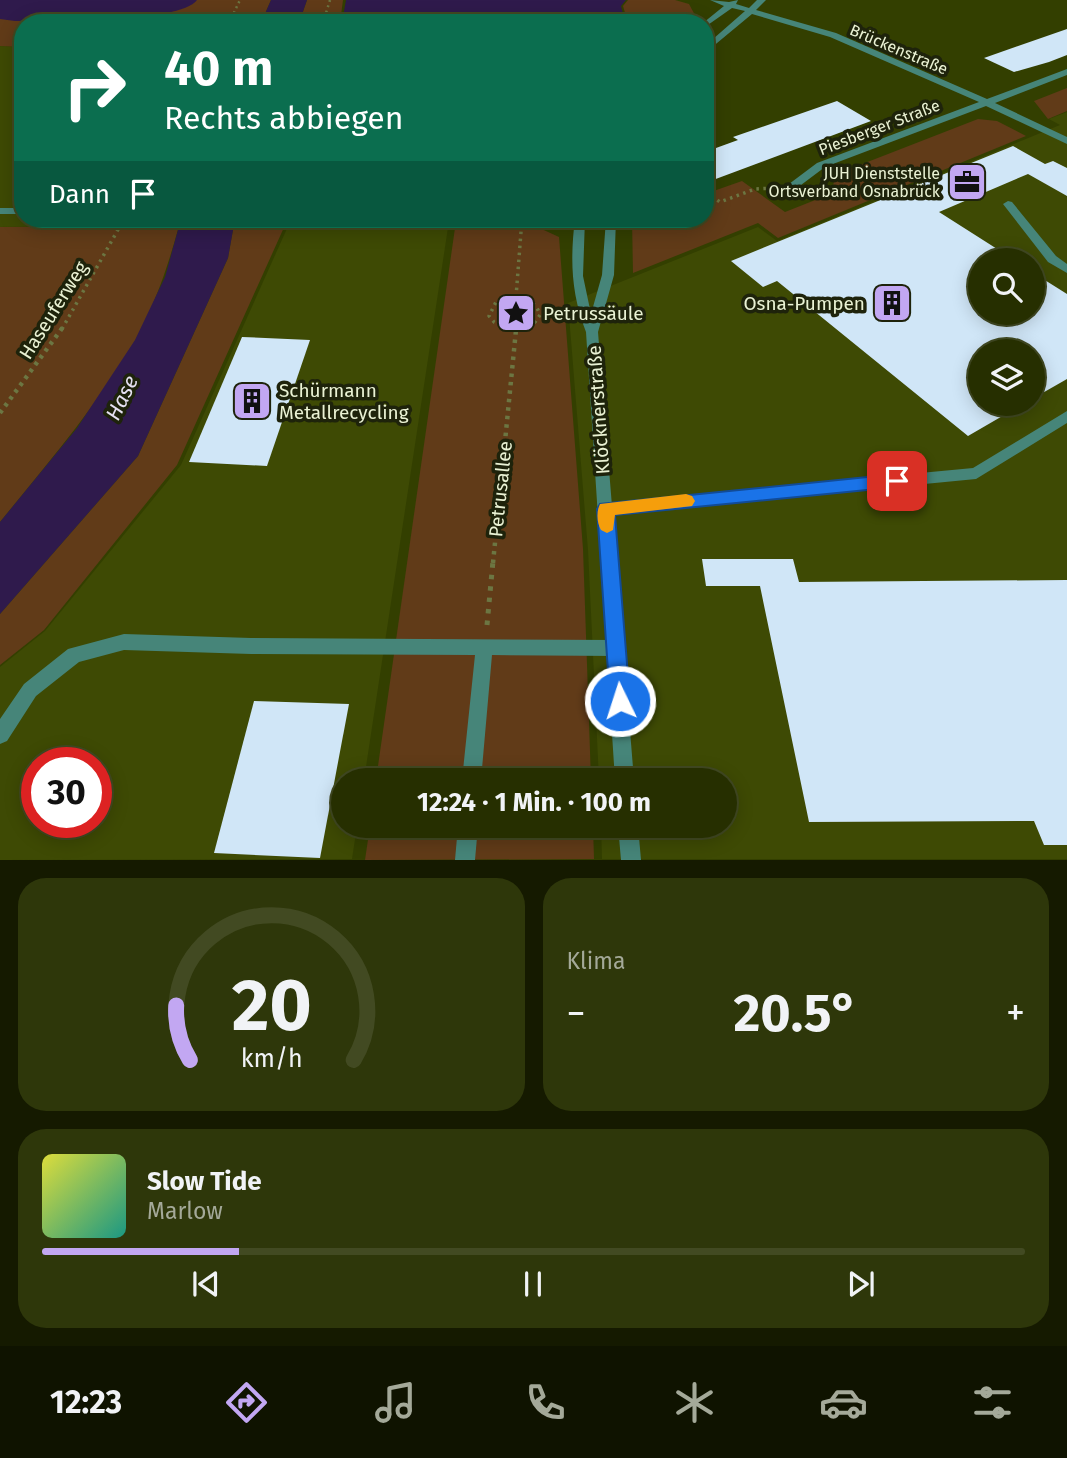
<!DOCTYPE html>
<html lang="de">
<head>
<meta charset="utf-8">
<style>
	:root { --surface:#262f00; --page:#2e370a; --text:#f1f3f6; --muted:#a4a999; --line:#424a22; --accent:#c2a7f2 }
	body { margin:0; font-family:"Fira Sans",sans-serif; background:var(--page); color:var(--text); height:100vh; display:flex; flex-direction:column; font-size:26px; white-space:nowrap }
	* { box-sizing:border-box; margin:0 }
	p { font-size:23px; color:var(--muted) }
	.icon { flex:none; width:38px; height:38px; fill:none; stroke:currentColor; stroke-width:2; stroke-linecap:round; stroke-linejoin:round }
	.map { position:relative; height:860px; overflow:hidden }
	.sheet { display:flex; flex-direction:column; gap:18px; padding:18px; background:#151a00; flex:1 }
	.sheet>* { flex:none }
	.hud { position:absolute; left:14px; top:14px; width:700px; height:214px; border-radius:28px; box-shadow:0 4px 18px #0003,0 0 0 2px var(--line); background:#0b6e4f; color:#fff; overflow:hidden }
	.controls { position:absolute; left:968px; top:248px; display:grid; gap:14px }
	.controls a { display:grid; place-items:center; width:77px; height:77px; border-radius:50%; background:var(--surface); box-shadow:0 4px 18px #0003,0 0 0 2px var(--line); font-size:35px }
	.speed { position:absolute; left:21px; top:747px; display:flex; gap:14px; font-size:35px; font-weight:700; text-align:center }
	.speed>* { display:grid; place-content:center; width:91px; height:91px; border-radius:50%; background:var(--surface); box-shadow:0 4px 18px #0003,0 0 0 2px var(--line); line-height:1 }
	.speed .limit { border:10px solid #d22; background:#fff; color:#111 }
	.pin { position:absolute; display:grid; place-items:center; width:60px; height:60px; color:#fff; margin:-30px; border-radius:14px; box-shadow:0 4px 10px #0006 }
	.me { position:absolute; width:77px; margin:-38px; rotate:356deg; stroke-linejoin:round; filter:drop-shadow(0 0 5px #0008) }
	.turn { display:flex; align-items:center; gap:24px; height:147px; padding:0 35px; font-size:32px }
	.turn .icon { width:91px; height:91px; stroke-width:2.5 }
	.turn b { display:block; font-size:49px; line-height:60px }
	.then { display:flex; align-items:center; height:66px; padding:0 35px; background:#0003; gap:14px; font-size:26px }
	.big { font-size:52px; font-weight:700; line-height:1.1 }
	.sheet .card { flex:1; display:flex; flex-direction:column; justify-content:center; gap:10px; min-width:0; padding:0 24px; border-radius:28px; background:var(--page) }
	.sheet .dial { align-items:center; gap:0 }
	.dial svg { height:182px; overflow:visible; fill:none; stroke:var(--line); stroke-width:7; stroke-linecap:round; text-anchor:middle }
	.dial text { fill:var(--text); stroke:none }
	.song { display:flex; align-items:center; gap:21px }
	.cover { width:84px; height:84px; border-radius:10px; background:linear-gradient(135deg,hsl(60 70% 55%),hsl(170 70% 35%)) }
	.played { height:7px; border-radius:4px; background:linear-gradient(90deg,var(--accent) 20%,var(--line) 20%) }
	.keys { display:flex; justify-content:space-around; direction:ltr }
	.heat { display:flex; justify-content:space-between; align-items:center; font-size:38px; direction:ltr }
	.sheet .tiles { flex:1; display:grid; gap:18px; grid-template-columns:1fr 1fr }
	.card:last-child { grid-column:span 2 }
	.trip { position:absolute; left:331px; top:768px; width:406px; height:70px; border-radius:35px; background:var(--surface); box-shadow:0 4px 18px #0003,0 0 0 2px var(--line); font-weight:700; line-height:70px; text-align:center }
	.tabs { display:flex; height:112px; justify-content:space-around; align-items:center; background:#0f1300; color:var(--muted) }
	.tabs .icon { width:49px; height:49px }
	.tabs .current { color:var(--accent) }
	.tabs b { font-size:32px; color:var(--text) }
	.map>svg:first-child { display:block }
	.built { fill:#3e4a04; fill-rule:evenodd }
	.green { fill:#613b18 }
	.water { fill:#2f1a4c }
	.building { fill:#d0e6f7 }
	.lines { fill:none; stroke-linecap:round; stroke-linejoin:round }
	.path-far3 { stroke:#6c7642; stroke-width:2.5; stroke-dasharray:2 3.5; stroke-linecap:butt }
	.path-far2 { stroke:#6c7642; stroke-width:3.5; stroke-dasharray:2.5 4.5; stroke-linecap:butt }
	.path-far1 { stroke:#6c7642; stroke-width:4.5; stroke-dasharray:3.5 5; stroke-linecap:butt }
	.path { stroke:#6c7642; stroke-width:5; stroke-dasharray:4.5 7; stroke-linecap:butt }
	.service { fill:#468579; fill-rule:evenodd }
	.minor { fill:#468579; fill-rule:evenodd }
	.route { fill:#1a73e8; stroke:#114b97; stroke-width:2 }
	.slow { fill:#f59e0b }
	.labels { text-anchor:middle; stroke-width:7; stroke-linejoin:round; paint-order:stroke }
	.far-street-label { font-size:16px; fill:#eaf2d4; stroke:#1e230b }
	.far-poi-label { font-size:16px; fill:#eaf2d4; stroke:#1e230b; text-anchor:end }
	.poi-label { font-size:19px; fill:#eaf2d4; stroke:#1e230b; text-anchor:start }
	.street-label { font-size:19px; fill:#eaf2d4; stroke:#1e230b }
	.water-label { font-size:21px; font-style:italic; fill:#e6e1f2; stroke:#1e230b }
</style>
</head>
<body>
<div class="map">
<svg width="1067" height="860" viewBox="0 0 1067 860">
	<rect width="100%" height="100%" fill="#333f00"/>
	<g class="built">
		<polygon points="0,46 23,47 23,219 117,219 113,226 0,227"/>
		<path d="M1067,112V859H602L601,826H724V780H599L588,550L568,303L758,227L777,241L1060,125L1049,119ZM980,261H1032V313H980ZM980,352H1032V404H980Z"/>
		<path d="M449,221L364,780H343V826H357L352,859L0,860V667L45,631L181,465L289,224ZM37,763H96V822H37Z"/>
	</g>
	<g class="green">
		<polygon points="0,0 271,0 261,23 23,23 23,47 0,46"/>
		<polygon points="307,0 343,0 340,23 299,23"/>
		<polygon points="628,0 675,0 689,4 696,17 689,23 628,23 623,6"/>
		<polygon points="1067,88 1067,111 1048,119 1034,101"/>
		<polygon points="978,119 997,121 1026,136 778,238 758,223 633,273 632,219 705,219 705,194 742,181 785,212 833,193 834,175"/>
		<polygon points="522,220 559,237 583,549 591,780 376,780 456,221"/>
		<polygon points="286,223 177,465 44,630 0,665 0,614 138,456 228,258 234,224"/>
		<path d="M179,226C168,266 155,305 135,341C97,406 47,464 0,522V227Z"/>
		<polygon points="370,826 593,826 594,859 365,860"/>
	</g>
	<g class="water">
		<path d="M0,0H197C179,24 48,20 15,21L0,19Z"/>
		<polygon points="271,0 307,0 299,23 261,23"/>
		<polygon points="346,0 626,0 621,6 625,22 342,23"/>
		<polygon points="181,219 235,219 228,258 138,456 0,614 0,522 77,428 135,340 165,277"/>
	</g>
	<g class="building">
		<polygon points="1067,29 1067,55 1049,62 1014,72 984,58"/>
		<polygon points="837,101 871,121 705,183 705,152 738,140 733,137"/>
		<polygon points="1013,146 1045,164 1053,161 1067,168 1067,196 1028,174 939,212 1016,261 980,261 980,313 1032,313 1032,272 1067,294 1067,379 1032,399 1032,352 980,352 980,404 1023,404 968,436 777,281 763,287 731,261"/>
		<polygon points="242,337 310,340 267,466 189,462"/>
		<polygon points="702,559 793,559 799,582 1067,580 1067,845 1044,845 1034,821 809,822 760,586 706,586"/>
		<polygon points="254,701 349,704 320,858 214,853"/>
	</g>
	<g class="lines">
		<g class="path-far3">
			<polyline points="229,23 240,0"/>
			<polyline points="323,23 330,0"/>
		</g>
		<g class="path-far2">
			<polyline points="705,198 712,196 720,202 755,189 775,188"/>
			<polyline points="521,224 559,226"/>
			<polyline points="630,224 646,219"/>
			<polyline points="516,297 522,219"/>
			<polyline points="62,329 124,219"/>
			<path d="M507,329L494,322L489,316L496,302C513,294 534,295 540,315L535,322L522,329"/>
		</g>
		<g class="path-far1">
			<polyline points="502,327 515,330 527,327"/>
			<polyline points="0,413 63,327"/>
			<polyline points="493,563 516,330"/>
		</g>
		<polyline class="path" points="487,625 493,561"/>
		<g class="service">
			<polygon points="1008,201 1012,202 1056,256 1067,264 1067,273 1048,262 1003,204"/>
			<polygon points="1067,411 1067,423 976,479 606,515 601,513 598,509 601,505 606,503 973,468"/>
			<polygon points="124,634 251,638 617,640 623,642 626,648 623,654 617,656 492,655 481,780 462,780 475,655 251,654 124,650 79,662 36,696 7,741 0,744 0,719 24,684 68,649"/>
			<polygon points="458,826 478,826 475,860 455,860"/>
		</g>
		<g class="minor">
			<polygon points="710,0 729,2 738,0 736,4 749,8 757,0 766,0 756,10 836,33 987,99 1067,69 1067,75 995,103 1067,137 1067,144 986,106 825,167 797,188 789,188 789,184 817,163 979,102 830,37 752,14 705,53 705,46 745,11 732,8 705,27 705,23 703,23 724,6"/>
			<rect x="0" y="208" width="23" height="6"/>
			<path d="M575,219H585L583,276L591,314L602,275L606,219H616L614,275L598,332L634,780H615L586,332C571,294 570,259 575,219Z"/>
			<polygon points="618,826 638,826 641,860 621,860"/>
		</g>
	</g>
	<polygon class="route" points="897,474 903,476 905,481 903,485 897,487 615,515 630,701 627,708 620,711 613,708 610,701 597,509 600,504"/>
	<path class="slow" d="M686,494L692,496L695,501L692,506L615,515L613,530L607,533L601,530C597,523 596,512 600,504Z"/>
	<defs>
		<g id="office-square" transform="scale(2.0125)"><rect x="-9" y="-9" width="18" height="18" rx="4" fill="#c2a7f2" stroke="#1e230b"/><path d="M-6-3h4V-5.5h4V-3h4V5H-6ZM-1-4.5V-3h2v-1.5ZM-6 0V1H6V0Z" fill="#111"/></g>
		<g id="building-square" transform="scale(2.0125)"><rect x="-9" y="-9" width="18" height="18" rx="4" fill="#c2a7f2" stroke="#1e230b"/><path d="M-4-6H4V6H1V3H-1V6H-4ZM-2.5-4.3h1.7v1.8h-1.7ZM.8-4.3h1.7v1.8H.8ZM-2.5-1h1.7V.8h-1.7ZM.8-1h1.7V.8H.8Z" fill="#111"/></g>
		<g id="sight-square" transform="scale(2.0125)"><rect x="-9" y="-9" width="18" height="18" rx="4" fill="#c2a7f2" stroke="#1e230b"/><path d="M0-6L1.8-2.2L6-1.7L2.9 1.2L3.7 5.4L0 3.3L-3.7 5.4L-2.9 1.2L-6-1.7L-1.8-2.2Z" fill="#111"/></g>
	</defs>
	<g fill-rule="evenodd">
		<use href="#office-square" x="967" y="182"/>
		<use href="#building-square" x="892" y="303"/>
		<use href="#sight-square" x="516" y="313"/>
		<use href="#building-square" x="252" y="401"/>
	</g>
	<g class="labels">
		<g class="far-street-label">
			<text transform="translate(899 49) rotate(23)" y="6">Brückenstraße</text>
			<text transform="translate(879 127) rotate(-21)" y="6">Piesberger Straße</text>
		</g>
		<g class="far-poi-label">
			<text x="940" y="179">JUH Dienststelle<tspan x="940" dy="18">Ortsverband Osnabrück</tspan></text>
		</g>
		<g class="poi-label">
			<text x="865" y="310" text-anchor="end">Osna-Pumpen</text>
			<text x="543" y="320">Petrussäule</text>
			<text x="279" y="397">Schürmann<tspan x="279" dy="22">Metallrecycling</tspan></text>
		</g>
		<g class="street-label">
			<text transform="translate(53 310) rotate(-58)" y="7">Haseuferweg</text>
			<text transform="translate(598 410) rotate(-94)" y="7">Klöcknerstraße</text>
			<text transform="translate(500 489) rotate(-84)" y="7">Petrusallee</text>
		</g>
		<g class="water-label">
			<text transform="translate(122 398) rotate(-64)" y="7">Hase</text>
		</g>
	</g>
</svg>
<div class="controls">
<a><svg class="icon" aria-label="search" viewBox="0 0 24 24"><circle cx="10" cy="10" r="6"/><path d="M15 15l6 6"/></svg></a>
<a><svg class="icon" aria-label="layers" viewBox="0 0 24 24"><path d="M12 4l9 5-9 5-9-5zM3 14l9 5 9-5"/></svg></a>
</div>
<div class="speed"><div class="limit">30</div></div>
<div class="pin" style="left:897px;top:481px;background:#d93025"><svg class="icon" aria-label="arrive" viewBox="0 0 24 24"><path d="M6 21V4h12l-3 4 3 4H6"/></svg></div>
<svg class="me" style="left:620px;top:701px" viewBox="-20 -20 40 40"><circle r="17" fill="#1a73e8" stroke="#fff" stroke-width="3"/><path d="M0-11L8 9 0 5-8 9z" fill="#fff"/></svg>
<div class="trip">12:24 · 1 Min. · 100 m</div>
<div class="hud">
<div class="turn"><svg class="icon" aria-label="right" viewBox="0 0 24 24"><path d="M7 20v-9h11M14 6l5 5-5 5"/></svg><div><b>40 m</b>Rechts abbiegen</div></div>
<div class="then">Dann<svg class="icon" aria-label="arrive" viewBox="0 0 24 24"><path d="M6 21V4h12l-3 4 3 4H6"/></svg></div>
</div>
</div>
<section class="sheet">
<div class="tiles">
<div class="card dial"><svg viewBox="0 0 100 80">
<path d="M14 69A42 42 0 1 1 86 69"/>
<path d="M14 69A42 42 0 0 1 8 45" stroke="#c2a7f2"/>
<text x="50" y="56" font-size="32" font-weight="700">20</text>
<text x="50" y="72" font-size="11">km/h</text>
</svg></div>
<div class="card"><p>Klima</p>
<div class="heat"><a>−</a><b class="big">20.5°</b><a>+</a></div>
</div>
<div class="card">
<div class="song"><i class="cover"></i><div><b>Slow Tide</b><p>Marlow</p></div></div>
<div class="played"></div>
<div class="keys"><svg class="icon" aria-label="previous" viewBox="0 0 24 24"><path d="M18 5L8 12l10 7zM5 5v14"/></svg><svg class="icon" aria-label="pause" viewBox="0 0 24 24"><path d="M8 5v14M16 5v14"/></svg><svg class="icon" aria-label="next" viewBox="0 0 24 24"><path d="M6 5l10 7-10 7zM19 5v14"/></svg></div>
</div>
</div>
</section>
<nav class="tabs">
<b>12:23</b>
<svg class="icon current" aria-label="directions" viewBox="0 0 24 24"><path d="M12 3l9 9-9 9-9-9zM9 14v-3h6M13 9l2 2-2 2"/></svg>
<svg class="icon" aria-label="music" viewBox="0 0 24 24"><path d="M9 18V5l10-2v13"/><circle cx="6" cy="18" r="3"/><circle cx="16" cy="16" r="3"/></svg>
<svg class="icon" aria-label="phone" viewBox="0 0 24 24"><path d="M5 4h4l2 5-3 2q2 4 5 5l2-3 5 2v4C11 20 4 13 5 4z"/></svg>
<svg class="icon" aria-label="climate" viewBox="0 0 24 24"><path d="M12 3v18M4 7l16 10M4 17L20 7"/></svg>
<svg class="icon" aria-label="car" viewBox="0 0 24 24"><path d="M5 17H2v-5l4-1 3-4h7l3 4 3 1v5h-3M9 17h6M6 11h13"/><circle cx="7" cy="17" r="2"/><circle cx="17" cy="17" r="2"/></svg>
<svg class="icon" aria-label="filters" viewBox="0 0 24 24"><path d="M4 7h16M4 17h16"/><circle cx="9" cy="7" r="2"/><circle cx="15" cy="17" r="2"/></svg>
</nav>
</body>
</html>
